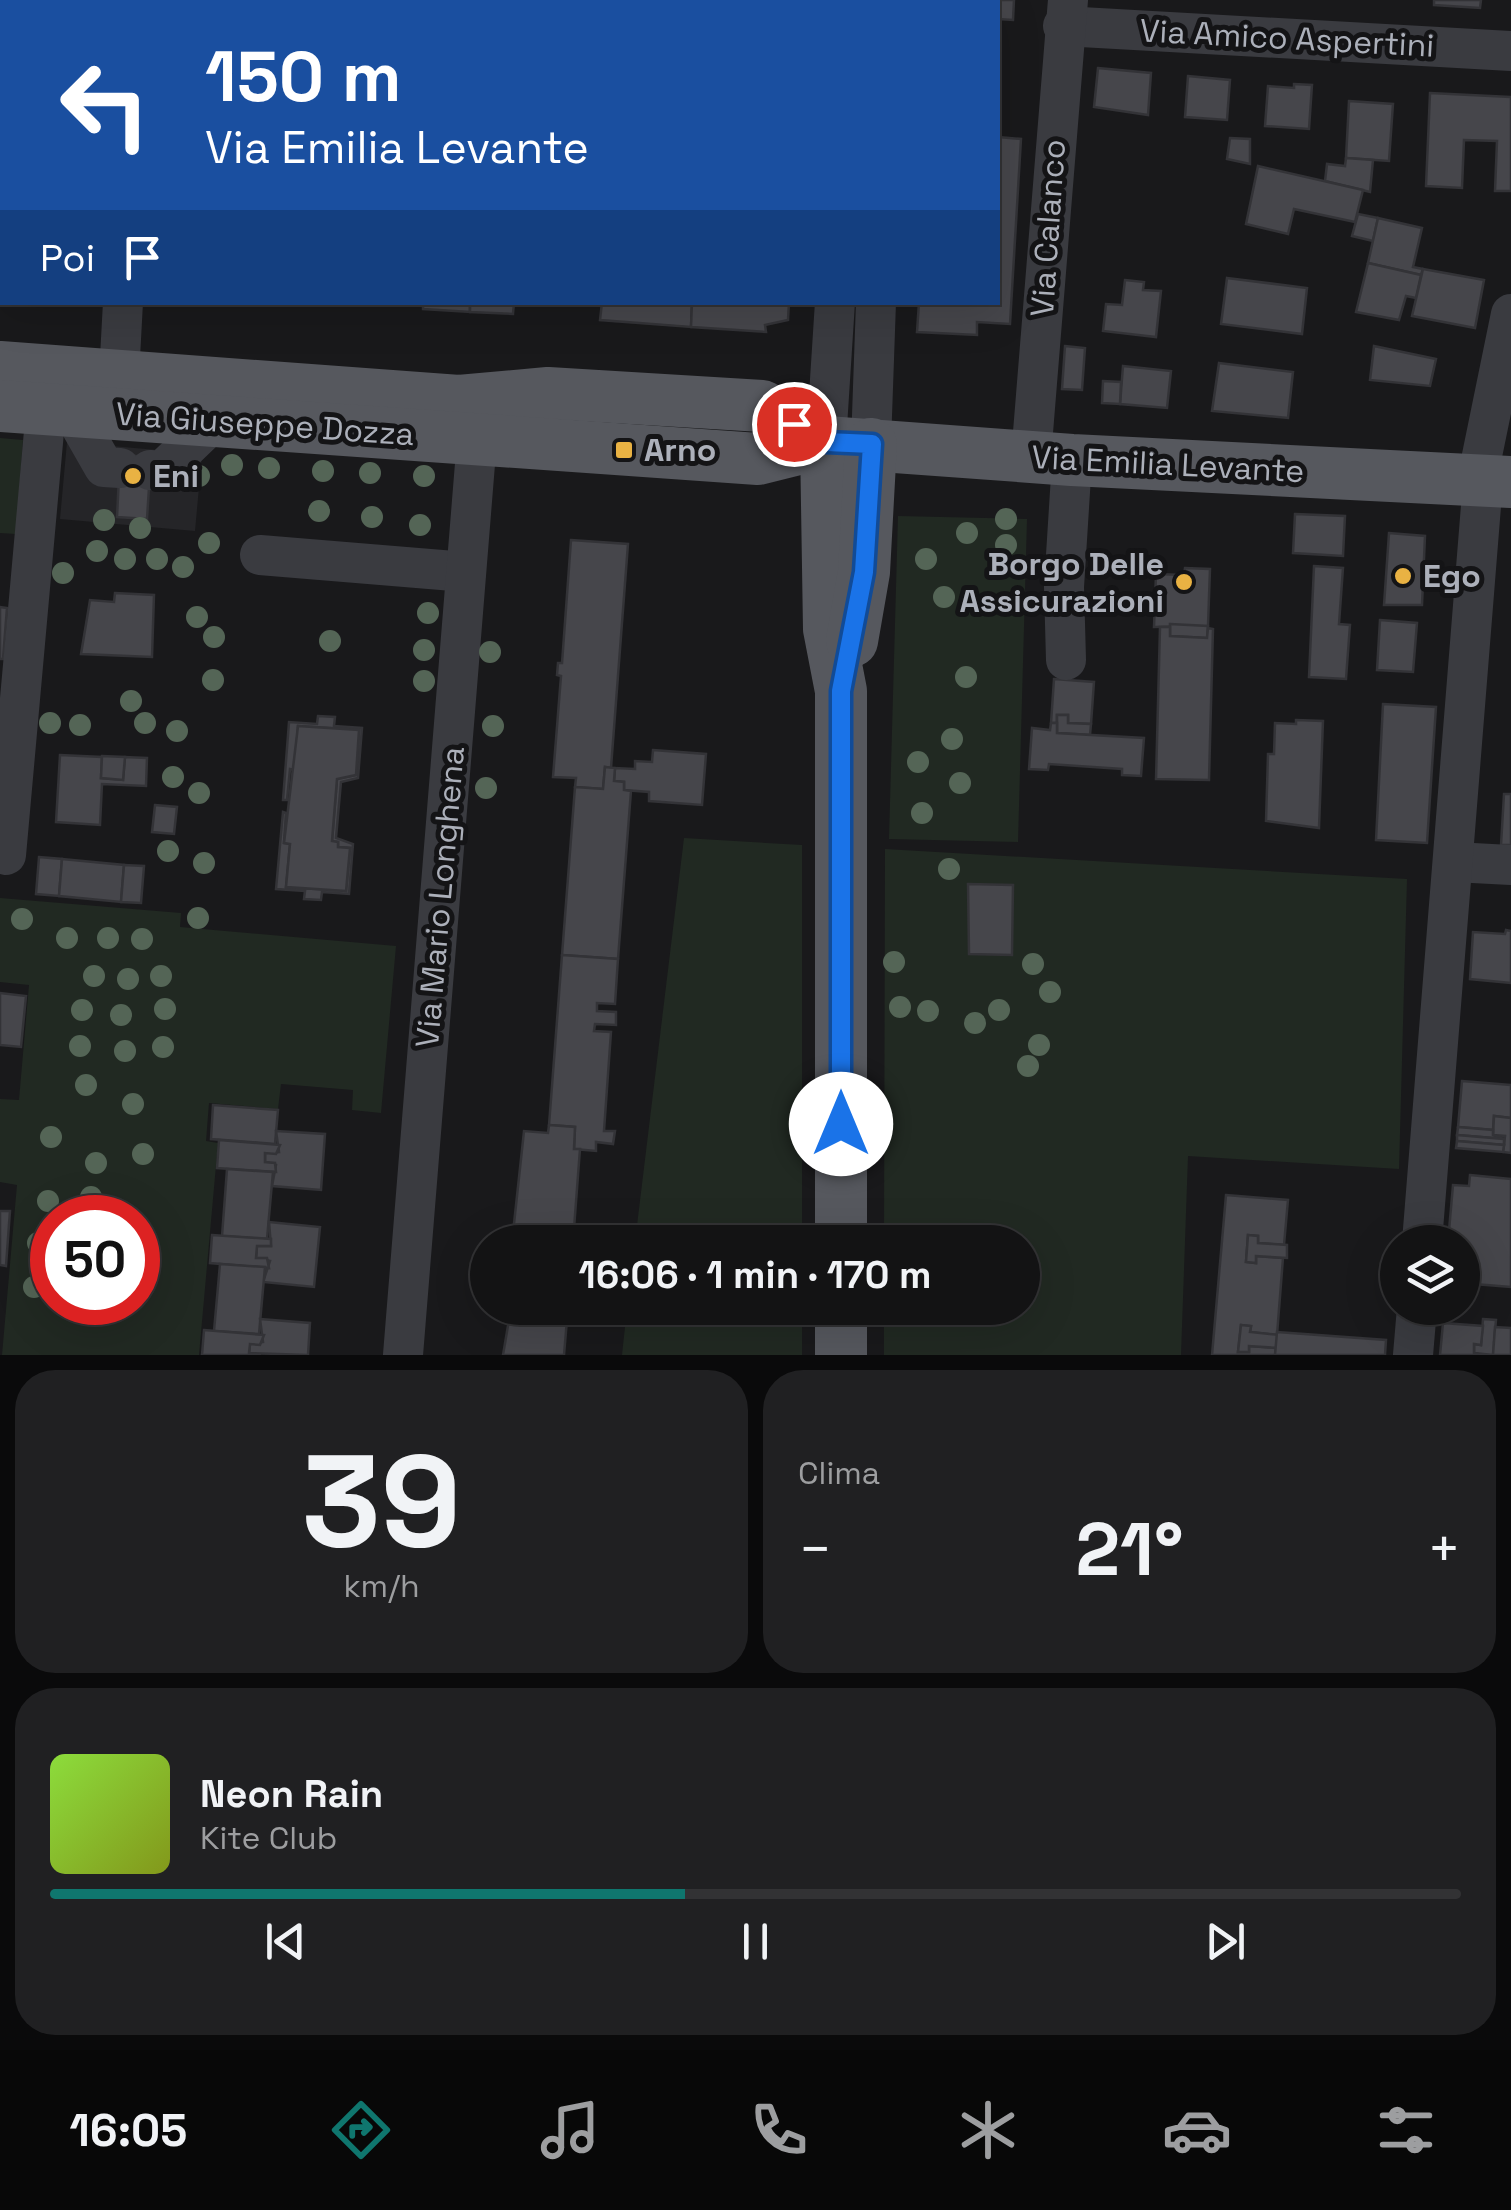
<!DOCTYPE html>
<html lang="it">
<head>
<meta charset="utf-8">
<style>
	:root { --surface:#131314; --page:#202022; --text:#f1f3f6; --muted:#9d9ea0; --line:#323234; --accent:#0f766e }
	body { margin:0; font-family:"Space Grotesk",sans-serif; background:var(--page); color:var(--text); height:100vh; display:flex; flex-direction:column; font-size:38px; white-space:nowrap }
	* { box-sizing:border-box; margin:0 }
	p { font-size:32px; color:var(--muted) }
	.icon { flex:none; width:55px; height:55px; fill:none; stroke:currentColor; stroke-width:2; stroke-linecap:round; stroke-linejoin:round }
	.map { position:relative; height:1355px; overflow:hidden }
	.drawer { display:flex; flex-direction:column; gap:15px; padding:15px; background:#0a0a0b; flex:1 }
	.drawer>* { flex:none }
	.guide { position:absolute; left:0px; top:0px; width:1000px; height:305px; box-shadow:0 10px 40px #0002,0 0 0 2px var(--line); background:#1a4fa0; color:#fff; overflow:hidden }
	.tools { position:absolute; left:1380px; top:1225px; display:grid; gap:20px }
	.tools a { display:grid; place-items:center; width:100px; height:100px; border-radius:50%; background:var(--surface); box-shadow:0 10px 40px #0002,0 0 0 2px var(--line); font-size:50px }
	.speed { position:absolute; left:30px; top:1195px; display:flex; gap:20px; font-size:50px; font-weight:700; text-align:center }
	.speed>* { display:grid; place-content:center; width:130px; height:130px; border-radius:50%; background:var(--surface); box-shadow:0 10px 40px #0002,0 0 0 2px var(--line); line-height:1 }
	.speed .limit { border:15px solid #d22; background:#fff; color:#111 }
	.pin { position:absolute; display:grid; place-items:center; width:85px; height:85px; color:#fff; margin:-42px; border:5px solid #fff; border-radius:50%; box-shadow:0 2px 10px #0007 }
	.me { position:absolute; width:110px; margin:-55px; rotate:0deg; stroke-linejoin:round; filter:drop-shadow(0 0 8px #0008) }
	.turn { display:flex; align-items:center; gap:35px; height:210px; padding:0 40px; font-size:45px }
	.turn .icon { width:130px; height:130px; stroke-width:2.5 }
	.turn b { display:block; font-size:70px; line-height:85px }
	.then { display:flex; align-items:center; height:95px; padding:0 40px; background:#0003; gap:20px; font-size:38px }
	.big { font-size:75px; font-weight:800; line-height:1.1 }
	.drawer .widget { flex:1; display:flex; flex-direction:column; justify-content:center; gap:15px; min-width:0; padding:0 35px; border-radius:40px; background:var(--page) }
	.drawer .dial { align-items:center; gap:0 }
	.dial b { font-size:130px; line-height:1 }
	.song { display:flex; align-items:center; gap:30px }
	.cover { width:120px; height:120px; border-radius:15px; background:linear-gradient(135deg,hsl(90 70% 55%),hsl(70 70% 35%)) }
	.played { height:10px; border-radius:5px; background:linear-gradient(90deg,var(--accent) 45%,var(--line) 45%) }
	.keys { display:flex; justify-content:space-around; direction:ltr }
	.heat { display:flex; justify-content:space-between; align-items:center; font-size:55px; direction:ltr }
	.drawer .tiles { flex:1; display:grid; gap:15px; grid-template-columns:1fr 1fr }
	.widget:last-child { grid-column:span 2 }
	.trip { position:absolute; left:470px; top:1225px; width:570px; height:100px; border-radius:50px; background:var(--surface); box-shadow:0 10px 40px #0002,0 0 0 2px var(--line); font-weight:800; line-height:100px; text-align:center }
	.dock { display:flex; height:160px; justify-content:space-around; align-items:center; background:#080808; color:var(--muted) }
	.dock .icon { width:70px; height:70px }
	.dock .selected { color:var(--accent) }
	.dock b { font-size:45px; color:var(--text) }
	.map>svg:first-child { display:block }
	.built { fill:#252528 }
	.green { fill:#212922; fill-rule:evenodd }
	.building { fill:#46464b; stroke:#333337; stroke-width:2.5 }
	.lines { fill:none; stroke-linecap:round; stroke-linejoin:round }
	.minor { stroke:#3a3b40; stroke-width:40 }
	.major { stroke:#56585e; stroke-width:52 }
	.tree { fill:#546556 }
	.route-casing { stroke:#114b97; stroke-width:25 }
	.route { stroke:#1a73e8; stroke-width:18 }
	.poi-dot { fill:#e9b243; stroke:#141416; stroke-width:4 }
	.labels { text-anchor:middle; stroke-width:10; stroke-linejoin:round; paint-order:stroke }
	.street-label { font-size:32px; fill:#acb0ba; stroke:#141416 }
	.poi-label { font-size:32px; font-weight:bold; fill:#acb0ba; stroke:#141416; text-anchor:start }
</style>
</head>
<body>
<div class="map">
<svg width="1511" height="1355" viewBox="0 0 1511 1355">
	<rect width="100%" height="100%" fill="#19191b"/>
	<polygon class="built" points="67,442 202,454 195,531 60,519"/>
	<g class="green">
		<polygon points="0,438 23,440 16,534 0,533"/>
		<polygon points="898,516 1027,519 1018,842 889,839"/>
		<polygon points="684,838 802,845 802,1242 635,1242"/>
		<polygon points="885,849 1407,879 1399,1169 1188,1156 1181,1355 884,1355 884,1308 1022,1308 1022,1242 884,1242"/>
		<path d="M0,898L181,913L180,927L396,946L381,1113L352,1110L353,1090L281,1084L278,1109L209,1103L206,1141L218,1143L199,1355H2L17,1185L0,1182V1099L19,1100L29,985L0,982ZM52,1218H138V1302H52Z"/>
		<polygon points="627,1308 802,1308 802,1355 622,1355"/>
	</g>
	<g class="building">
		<polygon points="956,0 1014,0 1013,20 998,19 998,2"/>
		<polygon points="1434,0 1481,0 1480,8 1434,5"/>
		<polygon points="1098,68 1151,73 1148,115 1094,107"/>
		<polygon points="1188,76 1230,80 1227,120 1185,117"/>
		<polygon points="1294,84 1312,85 1309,129 1265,126 1268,86 1294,88"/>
		<polygon points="1430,93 1511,97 1511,191 1495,191 1497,141 1464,140 1462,188 1426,186"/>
		<polygon points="1349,101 1393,104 1389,161 1346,158"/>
		<polygon points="998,137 1021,139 1010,324 977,322 977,335 917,332 919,302 998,302"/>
		<polygon points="1230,138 1250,139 1250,164 1227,159"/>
		<polygon points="1346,158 1373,160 1370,192 1325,181 1327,164 1345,166"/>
		<polygon points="1258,166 1363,190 1355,222 1294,209 1288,234 1246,224"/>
		<polygon points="1358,214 1378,218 1373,241 1352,236"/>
		<polygon points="1378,218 1422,228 1413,267 1423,269 1421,275 1368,263"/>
		<polygon points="1368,263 1421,275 1416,298 1406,296 1399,320 1356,312"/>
		<polygon points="1423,269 1484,280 1475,328 1412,316"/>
		<polygon points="1227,278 1307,288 1302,334 1221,324"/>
		<polygon points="1125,280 1144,282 1143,290 1161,291 1156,337 1103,331 1106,304 1122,305"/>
		<polygon points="423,302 470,302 470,312 423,309"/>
		<polygon points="470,302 514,302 513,314 470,312"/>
		<polygon points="602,302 692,302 691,327 600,320"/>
		<polygon points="692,302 789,302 788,320 765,325 766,332 691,327"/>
		<polygon points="1065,346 1085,348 1082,390 1062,389"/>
		<polygon points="1374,346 1436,359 1430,386 1370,380"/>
		<polygon points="1219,363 1293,372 1288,418 1212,411"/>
		<polygon points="1123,366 1171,371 1167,408 1120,404"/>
		<polygon points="1103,381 1121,382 1120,404 1102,403"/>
		<polygon points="120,455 151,457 147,519 117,517"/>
		<polygon points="1295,514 1345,516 1343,556 1293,553"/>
		<polygon points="1389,533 1425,536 1422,605 1384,605"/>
		<polygon points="571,540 628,544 611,768 605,767 603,789 575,787 576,778 553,777 561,676 557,675 558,663 562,663"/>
		<polygon points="1314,566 1343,568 1339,624 1350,625 1346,679 1309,677"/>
		<polygon points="1185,568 1210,569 1208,626 1154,627 1156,574 1184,575"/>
		<polygon points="115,593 154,595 152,657 81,654 90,600 114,602"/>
		<polygon points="0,607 7,608 3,659 0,659"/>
		<polygon points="1380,620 1417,623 1413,672 1377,670"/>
		<polygon points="1170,624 1208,626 1207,638 1170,636"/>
		<polygon points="1160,627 1170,627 1170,636 1207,638 1208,628 1213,629 1209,780 1156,779"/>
		<polygon points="1054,679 1094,682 1091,724 1068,723 1068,715 1057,715 1057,723 1051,723"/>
		<polygon points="1383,704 1436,707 1427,843 1376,840"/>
		<polygon points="1057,715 1068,715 1068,723 1091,724 1090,735 1057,733"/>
		<polygon points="318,716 335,717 334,726 362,728 358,778 341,782 336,838 353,844 349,894 322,892 321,900 304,899 305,891 276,889 283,812 286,813 284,843 290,844 286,887 346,891 350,848 338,847 338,842 332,841 337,779 356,775 359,730 298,726 295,770 290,769 287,800 283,800 289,722 317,724"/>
		<polygon points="1296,720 1323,721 1319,828 1266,821 1268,754 1274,754 1275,723 1296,724"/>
		<polygon points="1051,723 1057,723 1057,733 1144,738 1141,776 1122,775 1122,769 1049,764 1048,770 1029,769 1032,728 1050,730"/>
		<polygon points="298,726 359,730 356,775 337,779 332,841 338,842 338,847 350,848 346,891 286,887 290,844 284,843"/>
		<polygon points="653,750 706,754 702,805 649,801 649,792 624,790 624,782 614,781 615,768 635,769 635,761 652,762"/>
		<polygon points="60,755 102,757 101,778 123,780 125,757 147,758 146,786 102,784 100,825 56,822"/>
		<polygon points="102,756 125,757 123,780 101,778"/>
		<polygon points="605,767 615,768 614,781 624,782 624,790 631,791 618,959 562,955 575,787 603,789"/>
		<polygon points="1504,794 1511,794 1511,845 1501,845"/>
		<polygon points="155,805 177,807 174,834 152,832"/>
		<polygon points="39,857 62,859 59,896 36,894"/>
		<polygon points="62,859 124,865 121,902 59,896"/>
		<polygon points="124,865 144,866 141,903 121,902"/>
		<polygon points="968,884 1013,885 1012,955 969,954"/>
		<polygon points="1506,930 1511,931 1511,983 1470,979 1473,932 1505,934"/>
		<polygon points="562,955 618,959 615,1004 597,1003 597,1011 616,1012 616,1025 595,1024 594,1031 611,1032 604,1131 615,1131 613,1144 596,1142 596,1151 574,1149 575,1127 549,1125"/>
		<polygon points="0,993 26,996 21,1047 0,1045"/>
		<polygon points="1462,1081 1511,1085 1511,1118 1494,1116 1493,1130 1458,1127"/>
		<polygon points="213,1105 278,1110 275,1144 211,1139"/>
		<polygon points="1494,1116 1511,1118 1511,1153 1503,1152 1505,1136 1493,1135"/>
		<polygon points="549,1125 575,1127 574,1149 580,1149 573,1242 512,1242 524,1131 548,1133"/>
		<polygon points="1458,1127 1493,1130 1493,1135 1504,1139 1457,1135"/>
		<polygon points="276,1131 325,1134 321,1190 272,1186 276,1165 265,1162 265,1153 279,1152"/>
		<polygon points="1457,1135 1504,1139 1504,1145 1457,1141"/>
		<polygon points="219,1140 280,1145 276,1154 265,1153 265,1162 275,1163 276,1172 217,1168"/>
		<polygon points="1457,1141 1504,1145 1503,1152 1456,1148"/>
		<polygon points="227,1169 273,1172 267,1239 222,1236"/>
		<polygon points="1470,1175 1511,1179 1511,1287 1462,1283 1462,1242 1448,1242 1453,1185 1469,1186"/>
		<polygon points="1226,1195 1288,1200 1284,1245 1258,1243 1258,1236 1248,1235 1246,1262 1256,1263 1256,1256 1283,1258 1277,1335 1250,1332 1251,1326 1241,1325 1238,1352 1249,1352 1249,1346 1276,1348 1275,1355 1212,1355"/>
		<polygon points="0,1211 10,1211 6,1266 0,1265"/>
		<polygon points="269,1222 320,1227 314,1287 263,1282 270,1261 256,1258 257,1246 271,1246"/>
		<polygon points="212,1235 271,1239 271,1246 257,1246 256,1258 267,1258 269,1268 210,1263"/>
		<polygon points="1248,1235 1258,1236 1258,1243 1287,1245 1287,1258 1256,1256 1256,1263 1246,1262"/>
		<polygon points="220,1264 265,1267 259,1334 214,1331"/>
		<polygon points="511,1308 568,1308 564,1355 503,1355"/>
		<polygon points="260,1319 310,1323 308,1355 249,1353 250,1344 263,1342"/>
		<polygon points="1483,1319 1496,1320 1493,1355 1474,1353 1474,1344 1481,1345"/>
		<polygon points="1443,1323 1483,1326 1481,1345 1474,1344 1474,1353 1481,1355 1440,1355"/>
		<polygon points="1241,1325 1251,1326 1250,1332 1280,1335 1279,1348 1249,1346 1249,1352 1238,1352"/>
		<polygon points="1495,1327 1511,1328 1511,1355 1493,1355"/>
		<polygon points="204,1330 264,1335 260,1345 250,1344 249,1353 261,1355 202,1355"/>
		<polygon points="1277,1332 1386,1340 1385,1355 1275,1355"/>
	</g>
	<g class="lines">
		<g class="minor">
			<polyline points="288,0 288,2"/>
			<polyline points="833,0 857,1"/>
			<polyline points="136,2 136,0"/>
			<polyline points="891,2 892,0"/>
			<polyline points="1063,26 1511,51"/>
			<polyline points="119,376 123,302"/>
			<polyline points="72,411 104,467 120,468"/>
			<polyline points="826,442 835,302"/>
			<polyline points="871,444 876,302"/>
			<polyline points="1031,457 1068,0"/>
			<polyline points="150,470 162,471 214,421"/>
			<polyline points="1477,480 1511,314"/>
			<polyline points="260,555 466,572"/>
			<polyline points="1066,660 1064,587 1072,460"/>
			<polyline points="6,855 46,409"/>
			<polyline points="1454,862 1511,865"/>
			<polyline points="1422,1242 1483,481"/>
			<polyline points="403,1355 477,439"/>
			<polyline points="1413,1355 1417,1308"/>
		</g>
		<g class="major">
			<polyline points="0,367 459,401 548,393 762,406 826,442"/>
			<polyline points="0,406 758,459 826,442 1072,460 1511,482"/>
			<polyline points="826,442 829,629 841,691 841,1242"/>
			<polyline points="852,641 864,572 871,444"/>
			<polyline points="841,1355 841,1308"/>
		</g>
	</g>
	<g class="tree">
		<circle cx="232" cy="465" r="11"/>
		<circle cx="269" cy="468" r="11"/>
		<circle cx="323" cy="471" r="11"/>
		<circle cx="370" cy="473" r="11"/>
		<circle cx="199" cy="476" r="11"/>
		<circle cx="424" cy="476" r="11"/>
		<circle cx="319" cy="511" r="11"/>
		<circle cx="372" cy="517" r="11"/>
		<circle cx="1006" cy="519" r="11"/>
		<circle cx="104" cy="520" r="11"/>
		<circle cx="420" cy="525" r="11"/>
		<circle cx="140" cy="528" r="11"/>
		<circle cx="967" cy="533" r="11"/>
		<circle cx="209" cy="543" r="11"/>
		<circle cx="1006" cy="545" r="11"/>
		<circle cx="97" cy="551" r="11"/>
		<circle cx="125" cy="559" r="11"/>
		<circle cx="157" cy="559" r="11"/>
		<circle cx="926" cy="559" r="11"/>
		<circle cx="183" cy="567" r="11"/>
		<circle cx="63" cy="573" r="11"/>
		<circle cx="944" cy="597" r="11"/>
		<circle cx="428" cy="613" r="11"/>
		<circle cx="197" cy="617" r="11"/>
		<circle cx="214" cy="637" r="11"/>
		<circle cx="330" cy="641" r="11"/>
		<circle cx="424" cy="650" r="11"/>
		<circle cx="490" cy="652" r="11"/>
		<circle cx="966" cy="677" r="11"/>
		<circle cx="213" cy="680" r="11"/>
		<circle cx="424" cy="681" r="11"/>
		<circle cx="131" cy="701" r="11"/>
		<circle cx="50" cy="723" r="11"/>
		<circle cx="145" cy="723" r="11"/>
		<circle cx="80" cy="725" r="11"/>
		<circle cx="493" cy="726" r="11"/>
		<circle cx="177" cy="731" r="11"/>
		<circle cx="952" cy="739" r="11"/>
		<circle cx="918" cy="762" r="11"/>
		<circle cx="173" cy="777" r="11"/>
		<circle cx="960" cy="783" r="11"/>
		<circle cx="486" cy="788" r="11"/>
		<circle cx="199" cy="793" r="11"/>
		<circle cx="922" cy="813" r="11"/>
		<circle cx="168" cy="851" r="11"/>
		<circle cx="204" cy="863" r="11"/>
		<circle cx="949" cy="869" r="11"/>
		<circle cx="198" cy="918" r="11"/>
		<circle cx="22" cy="919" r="11"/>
		<circle cx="67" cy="938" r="11"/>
		<circle cx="108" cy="938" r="11"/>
		<circle cx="142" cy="939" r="11"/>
		<circle cx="894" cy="962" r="11"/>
		<circle cx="1033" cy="964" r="11"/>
		<circle cx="94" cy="976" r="11"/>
		<circle cx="161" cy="976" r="11"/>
		<circle cx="128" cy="979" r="11"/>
		<circle cx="1050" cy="992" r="11"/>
		<circle cx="900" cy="1007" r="11"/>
		<circle cx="165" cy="1009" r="11"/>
		<circle cx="82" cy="1010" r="11"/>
		<circle cx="999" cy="1010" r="11"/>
		<circle cx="928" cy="1011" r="11"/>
		<circle cx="121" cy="1015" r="11"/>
		<circle cx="975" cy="1023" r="11"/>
		<circle cx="1039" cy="1045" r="11"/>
		<circle cx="80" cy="1046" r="11"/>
		<circle cx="163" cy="1047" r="11"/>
		<circle cx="125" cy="1051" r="11"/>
		<circle cx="1028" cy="1066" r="11"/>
		<circle cx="86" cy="1085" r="11"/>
		<circle cx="133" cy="1104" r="11"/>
		<circle cx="51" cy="1137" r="11"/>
		<circle cx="143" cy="1154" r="11"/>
		<circle cx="96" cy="1163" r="11"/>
		<circle cx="91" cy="1197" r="11"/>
		<circle cx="48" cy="1201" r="11"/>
		<circle cx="38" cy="1243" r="11"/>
		<circle cx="34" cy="1287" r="11"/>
	</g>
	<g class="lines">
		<g class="route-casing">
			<polyline id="route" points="794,424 826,442 872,444 864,572 841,691 841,1124"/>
		</g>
		<use href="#route" class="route"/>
	</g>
	<g class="poi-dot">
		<rect x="614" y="440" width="20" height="20" rx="5"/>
		<circle cx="133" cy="476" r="10"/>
		<circle cx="1403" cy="576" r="10"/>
		<circle cx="1184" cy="582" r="10"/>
	</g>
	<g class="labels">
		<g class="street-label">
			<text transform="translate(1287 38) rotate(3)" y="11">Via Amico Aspertini</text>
			<text transform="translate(1048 228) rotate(-86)" y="11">Via Calanco</text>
			<text transform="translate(265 424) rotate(4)" y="11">Via Giuseppe Dozza</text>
			<text transform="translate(1168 464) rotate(3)" y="11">Via Emilia Levante</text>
			<text transform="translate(440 897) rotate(-85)" y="11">Via Mario Longhena</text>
		</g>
		<g class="poi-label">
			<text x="644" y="461">Arno</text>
			<text x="153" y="487">Eni</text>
			<text x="1164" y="575" text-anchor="end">Borgo Delle<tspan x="1164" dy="37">Assicurazioni</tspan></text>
			<text x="1423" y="587">Ego</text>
		</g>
	</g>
</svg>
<div class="tools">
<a><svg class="icon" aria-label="layers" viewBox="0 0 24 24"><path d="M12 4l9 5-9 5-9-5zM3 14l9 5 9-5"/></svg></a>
</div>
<div class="speed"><div class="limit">50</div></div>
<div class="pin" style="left:794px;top:424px;background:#d93025"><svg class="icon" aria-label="arrive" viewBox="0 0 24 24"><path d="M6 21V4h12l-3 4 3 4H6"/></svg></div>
<svg class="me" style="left:841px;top:1124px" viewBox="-20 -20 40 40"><circle r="19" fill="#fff"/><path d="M0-13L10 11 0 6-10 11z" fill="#1a73e8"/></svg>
<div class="trip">16:06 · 1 min · 170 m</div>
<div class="guide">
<div class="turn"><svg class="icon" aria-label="left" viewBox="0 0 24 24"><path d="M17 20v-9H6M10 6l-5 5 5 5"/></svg><div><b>150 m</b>Via Emilia Levante</div></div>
<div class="then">Poi<svg class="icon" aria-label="arrive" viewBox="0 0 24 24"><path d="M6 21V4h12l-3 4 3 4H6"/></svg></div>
</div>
</div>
<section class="drawer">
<div class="tiles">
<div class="widget dial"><b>39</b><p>km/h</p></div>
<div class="widget"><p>Clima</p>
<div class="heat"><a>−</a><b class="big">21°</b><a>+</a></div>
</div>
<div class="widget">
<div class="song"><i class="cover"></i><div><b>Neon Rain</b><p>Kite Club</p></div></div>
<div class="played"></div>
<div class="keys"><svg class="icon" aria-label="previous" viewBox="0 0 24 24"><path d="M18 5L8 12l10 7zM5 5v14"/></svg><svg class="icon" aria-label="pause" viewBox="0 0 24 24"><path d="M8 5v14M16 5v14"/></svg><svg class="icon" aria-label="next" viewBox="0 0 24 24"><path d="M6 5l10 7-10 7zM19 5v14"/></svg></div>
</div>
</div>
</section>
<nav class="dock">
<b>16:05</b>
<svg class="icon selected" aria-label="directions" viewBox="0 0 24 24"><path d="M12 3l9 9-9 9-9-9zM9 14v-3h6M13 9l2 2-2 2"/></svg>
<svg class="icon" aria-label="music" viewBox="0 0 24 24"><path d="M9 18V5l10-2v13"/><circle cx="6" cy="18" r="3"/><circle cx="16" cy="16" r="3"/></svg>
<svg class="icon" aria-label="phone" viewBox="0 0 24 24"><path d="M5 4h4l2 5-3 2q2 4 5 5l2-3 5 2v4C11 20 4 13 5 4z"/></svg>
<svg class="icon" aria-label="climate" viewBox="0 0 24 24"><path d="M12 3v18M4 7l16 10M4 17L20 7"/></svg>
<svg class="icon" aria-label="car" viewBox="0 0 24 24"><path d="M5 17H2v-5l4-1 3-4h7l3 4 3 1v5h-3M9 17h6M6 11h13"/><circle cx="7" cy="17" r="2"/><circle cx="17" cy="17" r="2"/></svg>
<svg class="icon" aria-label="filters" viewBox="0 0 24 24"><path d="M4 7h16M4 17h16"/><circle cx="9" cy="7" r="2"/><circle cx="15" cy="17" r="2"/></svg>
</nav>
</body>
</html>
